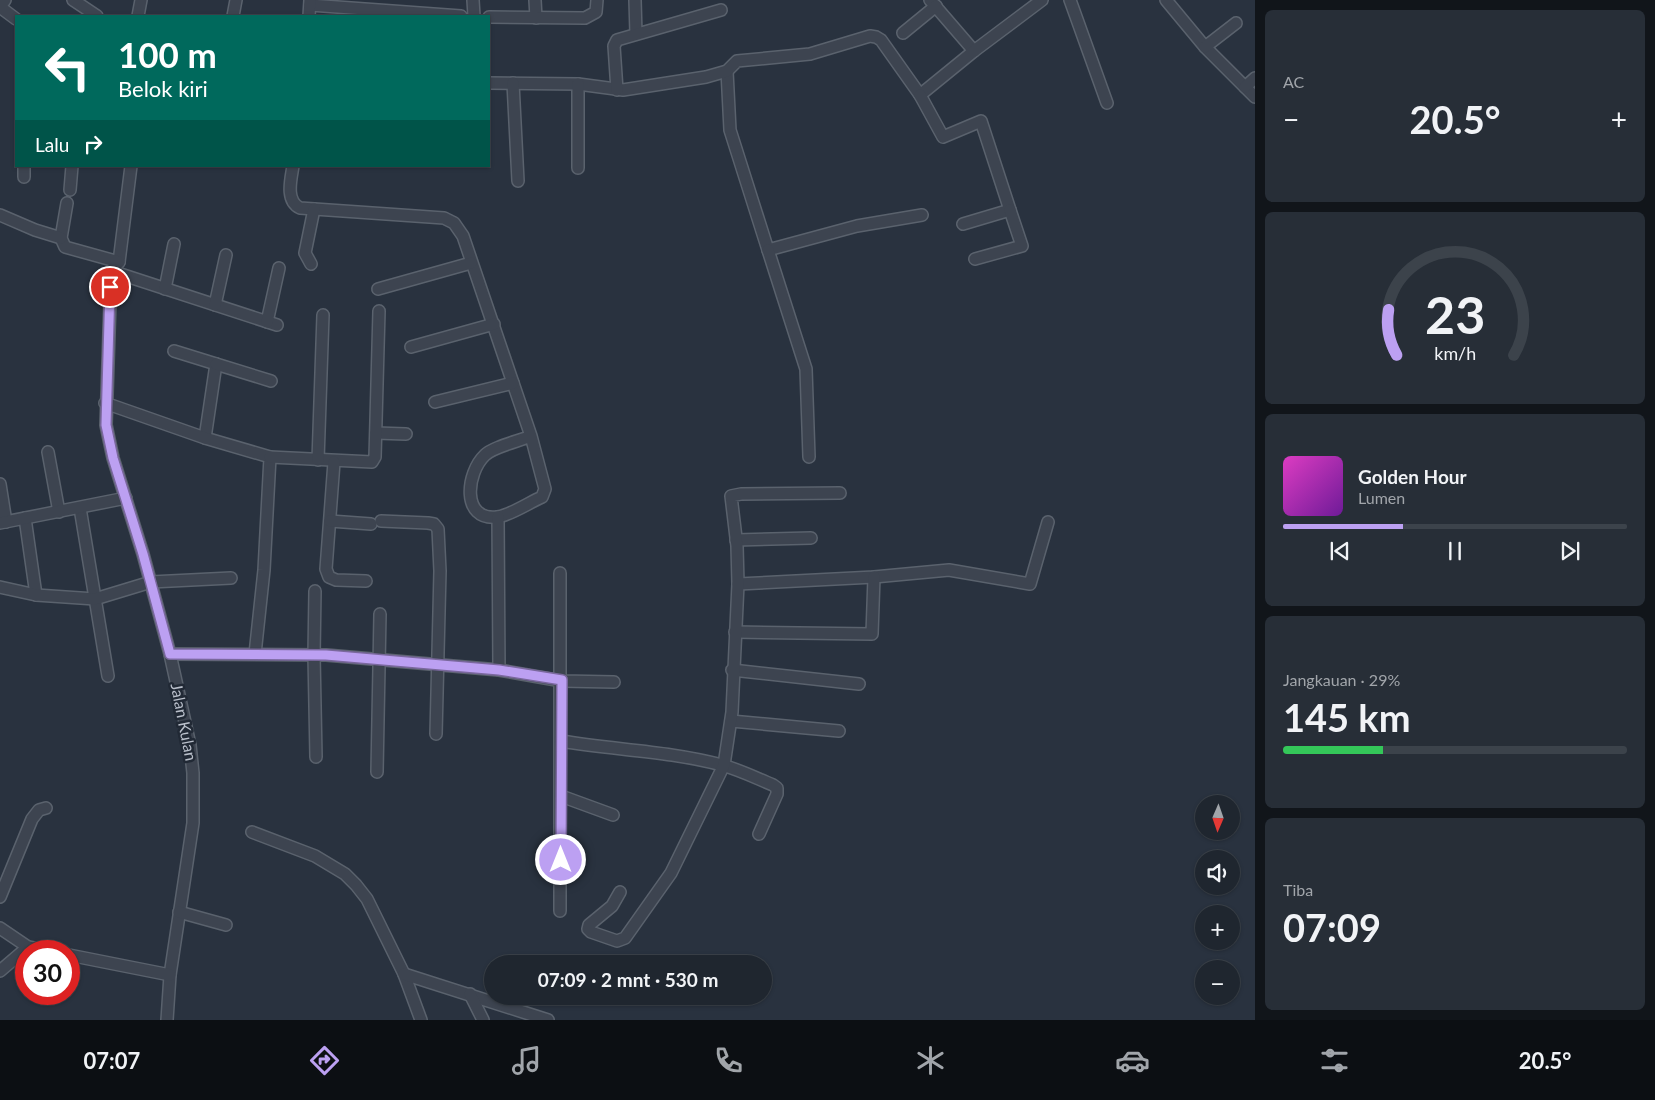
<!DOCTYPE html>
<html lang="id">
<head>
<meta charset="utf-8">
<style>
	:root { --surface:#1f262f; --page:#272e37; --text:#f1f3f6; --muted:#a1a5aa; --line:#3c434b; --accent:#bca0f2 }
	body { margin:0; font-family:Lato,sans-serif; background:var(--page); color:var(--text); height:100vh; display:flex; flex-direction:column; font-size:19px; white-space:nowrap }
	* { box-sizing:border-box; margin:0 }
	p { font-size:16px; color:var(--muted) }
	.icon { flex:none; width:28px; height:28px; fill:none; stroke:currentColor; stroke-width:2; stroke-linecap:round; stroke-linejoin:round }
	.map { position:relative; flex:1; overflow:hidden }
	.sheet { display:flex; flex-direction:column; gap:10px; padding:10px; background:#11151a; width:400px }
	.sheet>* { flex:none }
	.banner { position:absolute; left:15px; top:15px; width:475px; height:152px; border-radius:0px; box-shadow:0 1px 4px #0004,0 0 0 1px var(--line); background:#00695c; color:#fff; overflow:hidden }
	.needle { width:32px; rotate:182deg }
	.buttons { position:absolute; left:1195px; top:795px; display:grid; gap:10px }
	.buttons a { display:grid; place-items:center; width:45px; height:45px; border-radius:50%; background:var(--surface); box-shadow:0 1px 4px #0004,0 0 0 1px var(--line); font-size:25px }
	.speed { position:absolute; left:15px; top:940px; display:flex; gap:10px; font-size:25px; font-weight:700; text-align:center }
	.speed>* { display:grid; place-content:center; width:65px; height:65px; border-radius:50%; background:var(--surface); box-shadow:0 1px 4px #0004,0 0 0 1px var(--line); line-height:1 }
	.speed .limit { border:8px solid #d22; background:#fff; color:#111 }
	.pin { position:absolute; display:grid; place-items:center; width:42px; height:42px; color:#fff; margin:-21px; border:2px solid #fff; border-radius:50%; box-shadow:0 1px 5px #0007 }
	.me { position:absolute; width:55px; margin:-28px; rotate:0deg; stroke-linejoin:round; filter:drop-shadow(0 0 4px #0008) }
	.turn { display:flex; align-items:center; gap:18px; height:105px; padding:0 20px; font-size:22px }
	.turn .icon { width:65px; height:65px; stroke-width:2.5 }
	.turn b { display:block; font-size:35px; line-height:42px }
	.then { display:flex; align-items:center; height:48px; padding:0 20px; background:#0003; gap:10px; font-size:19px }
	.big { font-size:38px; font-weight:700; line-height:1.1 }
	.sheet .card { flex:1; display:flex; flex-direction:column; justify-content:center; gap:8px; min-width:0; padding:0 18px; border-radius:8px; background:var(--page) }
	.sheet .dial { align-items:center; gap:0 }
	.dial svg { height:130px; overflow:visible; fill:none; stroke:var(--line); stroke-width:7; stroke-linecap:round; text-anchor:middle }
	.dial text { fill:var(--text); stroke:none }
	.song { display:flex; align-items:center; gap:15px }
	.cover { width:60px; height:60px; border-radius:8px; background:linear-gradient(135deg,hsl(310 70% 55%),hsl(280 70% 35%)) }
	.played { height:5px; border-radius:2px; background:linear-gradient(90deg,var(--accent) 35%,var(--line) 35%) }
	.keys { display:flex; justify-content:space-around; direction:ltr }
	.heat { display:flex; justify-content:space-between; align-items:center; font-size:28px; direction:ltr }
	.charge { height:8px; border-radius:4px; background:linear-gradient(90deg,#34c759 29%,var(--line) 0) }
	.trip { position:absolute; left:484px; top:955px; width:288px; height:50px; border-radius:25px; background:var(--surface); box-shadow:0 1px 4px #0004,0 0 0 1px var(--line); font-weight:700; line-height:50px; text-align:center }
	.menu { display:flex; height:80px; justify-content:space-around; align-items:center; background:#0c0f13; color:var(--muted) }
	.menu .icon { width:35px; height:35px }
	.menu .current { color:var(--accent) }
	.menu b { font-size:22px; color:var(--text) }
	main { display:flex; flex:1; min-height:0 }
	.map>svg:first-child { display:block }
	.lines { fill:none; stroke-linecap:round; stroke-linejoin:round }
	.street-casing { stroke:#5a626d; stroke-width:14 }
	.street { stroke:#3d4450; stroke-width:11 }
	.route-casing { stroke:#7a689d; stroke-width:12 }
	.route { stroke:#bca0f2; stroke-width:9 }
	.labels { text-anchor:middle; stroke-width:5; stroke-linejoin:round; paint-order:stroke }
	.street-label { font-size:16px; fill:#b9bfca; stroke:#212935 }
</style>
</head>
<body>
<main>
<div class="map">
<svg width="1255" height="1020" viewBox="0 0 1255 1020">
	<rect width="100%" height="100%" fill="#29323f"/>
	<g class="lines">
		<g class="street-casing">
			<g id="street">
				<polyline points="5,0 0,7 16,19"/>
				<polyline points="73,0 97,16"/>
				<polyline points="473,0 474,16"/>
				<polyline points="535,0 536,18"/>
				<polyline points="635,0 636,34"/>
				<polyline points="930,0 974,51"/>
				<polyline points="1070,0 1107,103"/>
				<polyline points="1166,0 1205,47 1255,97"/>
				<polyline points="310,5 461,16"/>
				<polyline points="138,16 141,0"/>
				<polyline points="233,16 236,0"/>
				<polyline points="309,16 310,0"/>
				<polyline points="489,17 585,18 596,12 597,0"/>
				<polyline points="903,33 936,6"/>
				<polyline points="1205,47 1236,23"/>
				<polyline points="727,71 730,130 768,250 857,226 922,215"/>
				<polyline points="489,83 578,84 623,90 706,77 727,71 737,61 810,54 870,36 876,37 881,40 920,95 974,51 1042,0"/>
				<polyline points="513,83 518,181"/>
				<polyline points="1245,87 1255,78"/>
				<polyline points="617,90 614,46 617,40 721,10"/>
				<polyline points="920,95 943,137 981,121 1010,210 963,224"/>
				<polyline points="131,166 119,262 111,271 106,425 113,458 143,554 170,654 190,745 193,773 193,823 170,975 167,1020"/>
				<path d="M293,166C291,179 285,201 300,208L444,218L454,223L463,236L531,436L545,489L542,497C530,502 509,516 497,517C461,521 466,473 485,455C493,447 519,441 531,436"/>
				<polyline points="578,168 578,84"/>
				<polyline points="24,177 24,166"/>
				<polyline points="70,190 72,166"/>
				<polyline points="67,203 61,238 65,247 119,262"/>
				<polyline points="0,215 35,230 61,238"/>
				<polyline points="768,250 806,369 809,457"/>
				<polyline points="975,259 1022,246 1010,210"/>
				<polyline points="311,264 305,253 314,209"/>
				<polyline points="111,271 277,325"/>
				<polyline points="165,289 174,244"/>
				<polyline points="378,289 471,263"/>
				<polyline points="215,305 226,255"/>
				<polyline points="267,322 279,268"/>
				<polyline points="411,347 494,324"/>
				<polyline points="174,351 216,364 205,438"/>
				<polyline points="216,364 271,381"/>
				<polyline points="435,402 513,383"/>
				<polyline points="105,403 205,438 270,457 264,570 255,654"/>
				<polyline points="376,433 406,434"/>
				<polyline points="48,452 59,512"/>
				<polyline points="270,457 372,462 375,457 379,311"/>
				<polyline points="318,460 323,315"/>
				<polyline points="334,462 326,569 329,577 336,580 366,581"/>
				<polyline points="0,484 6,522"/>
				<polyline points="80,508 108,676"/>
				<polyline points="498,517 499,670"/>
				<polyline points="25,518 36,595"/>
				<polyline points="330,521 371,524"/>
				<polyline points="381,521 428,523 434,524 438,529 440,571 436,734"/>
				<polyline points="0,523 126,498"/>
				<polyline points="736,540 811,538"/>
				<polyline points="560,573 560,911"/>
				<polyline points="738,584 874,577 949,570 1030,584 1048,522"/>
				<polyline points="0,587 36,595 95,599 151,582 231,578"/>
				<polyline points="315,591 314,655 316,757"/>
				<polyline points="735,632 872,634 874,577"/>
				<polyline points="170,654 326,655 499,670 562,681 614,682"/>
				<polyline points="732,670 859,684"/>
				<polyline points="731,721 839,731"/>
				<path d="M561,741C615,750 669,751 722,765C740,770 756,778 773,785L777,788V794L759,834"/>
				<polyline points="377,772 380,614"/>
				<polyline points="561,796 613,815"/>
				<polyline points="252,832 315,856 345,874 356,885 367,899 404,974 421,1020"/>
				<polyline points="620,892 612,906 589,925 588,929 591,932 617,941 625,938 671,873 724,765 732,712 738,584 737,546 731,496 741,494 840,493"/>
				<polyline points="0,897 32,819 39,810 46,808"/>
				<polyline points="179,912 226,925"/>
				<polyline points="0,928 28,947 50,951"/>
				<polyline points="69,955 170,975"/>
				<polyline points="0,971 28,947"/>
				<polyline points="404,974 548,1020"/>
				<polyline points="470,994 483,1020"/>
			</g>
		</g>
		<use href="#street" class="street"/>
	</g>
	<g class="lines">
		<g class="route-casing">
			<polyline id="route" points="110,287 106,425 113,458 143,554 170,654 326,655 499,670 562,680 561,860"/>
		</g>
		<use href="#route" class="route"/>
	</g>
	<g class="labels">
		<g class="street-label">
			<text transform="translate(184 722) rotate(79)" y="6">Jalan Kulan</text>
		</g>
	</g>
</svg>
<div class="buttons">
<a><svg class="needle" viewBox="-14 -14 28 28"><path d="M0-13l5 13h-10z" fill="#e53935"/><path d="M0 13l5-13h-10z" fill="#a1a5aa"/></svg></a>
<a><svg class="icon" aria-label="sound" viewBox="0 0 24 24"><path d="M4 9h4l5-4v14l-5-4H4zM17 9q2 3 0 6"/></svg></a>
<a>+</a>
<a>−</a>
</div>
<div class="speed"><div class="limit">30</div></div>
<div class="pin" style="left:110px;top:287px;background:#d93025"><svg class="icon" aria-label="arrive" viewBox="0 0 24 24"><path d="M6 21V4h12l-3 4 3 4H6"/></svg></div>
<svg class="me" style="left:561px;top:860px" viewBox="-20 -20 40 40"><circle r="17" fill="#bca0f2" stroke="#fff" stroke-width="3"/><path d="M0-11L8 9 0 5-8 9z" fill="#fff"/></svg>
<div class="trip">07:09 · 2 mnt · 530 m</div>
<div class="banner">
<div class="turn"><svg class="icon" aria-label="left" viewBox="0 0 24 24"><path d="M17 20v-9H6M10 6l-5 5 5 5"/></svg><div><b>100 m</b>Belok kiri</div></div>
<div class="then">Lalu<svg class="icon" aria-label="right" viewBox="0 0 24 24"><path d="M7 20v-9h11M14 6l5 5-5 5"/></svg></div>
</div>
</div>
<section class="sheet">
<div class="card"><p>AC</p>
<div class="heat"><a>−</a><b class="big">20.5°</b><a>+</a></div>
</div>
<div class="card dial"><svg viewBox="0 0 100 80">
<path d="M14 69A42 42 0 1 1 86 69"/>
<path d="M14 69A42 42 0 0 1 9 41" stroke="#bca0f2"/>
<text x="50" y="56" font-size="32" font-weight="700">23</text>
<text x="50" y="72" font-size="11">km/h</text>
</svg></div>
<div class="card">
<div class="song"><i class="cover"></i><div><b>Golden Hour</b><p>Lumen</p></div></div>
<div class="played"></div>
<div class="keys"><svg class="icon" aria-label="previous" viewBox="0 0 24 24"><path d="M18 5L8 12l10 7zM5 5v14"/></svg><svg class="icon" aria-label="pause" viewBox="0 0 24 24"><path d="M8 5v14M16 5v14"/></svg><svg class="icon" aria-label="next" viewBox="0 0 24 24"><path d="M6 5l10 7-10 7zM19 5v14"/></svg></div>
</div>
<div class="card"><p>Jangkauan · 29%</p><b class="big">145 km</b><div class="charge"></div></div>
<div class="card"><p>Tiba</p><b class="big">07:09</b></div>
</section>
</main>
<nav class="menu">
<b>07:07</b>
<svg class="icon current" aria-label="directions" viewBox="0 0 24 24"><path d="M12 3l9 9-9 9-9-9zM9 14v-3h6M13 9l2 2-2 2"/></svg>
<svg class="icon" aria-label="music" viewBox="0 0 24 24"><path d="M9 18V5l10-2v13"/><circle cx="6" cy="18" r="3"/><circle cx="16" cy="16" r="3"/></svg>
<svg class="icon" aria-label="phone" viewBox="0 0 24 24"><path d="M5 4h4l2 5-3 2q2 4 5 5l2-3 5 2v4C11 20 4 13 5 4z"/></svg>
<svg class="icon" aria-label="climate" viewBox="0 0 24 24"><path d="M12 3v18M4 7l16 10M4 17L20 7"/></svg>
<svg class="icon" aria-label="car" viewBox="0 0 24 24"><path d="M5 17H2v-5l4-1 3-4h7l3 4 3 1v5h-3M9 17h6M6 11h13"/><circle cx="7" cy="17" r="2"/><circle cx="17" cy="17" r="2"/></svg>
<svg class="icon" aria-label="filters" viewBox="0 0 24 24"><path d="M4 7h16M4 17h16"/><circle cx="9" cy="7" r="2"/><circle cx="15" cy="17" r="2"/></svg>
<b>20.5°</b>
</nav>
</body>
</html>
